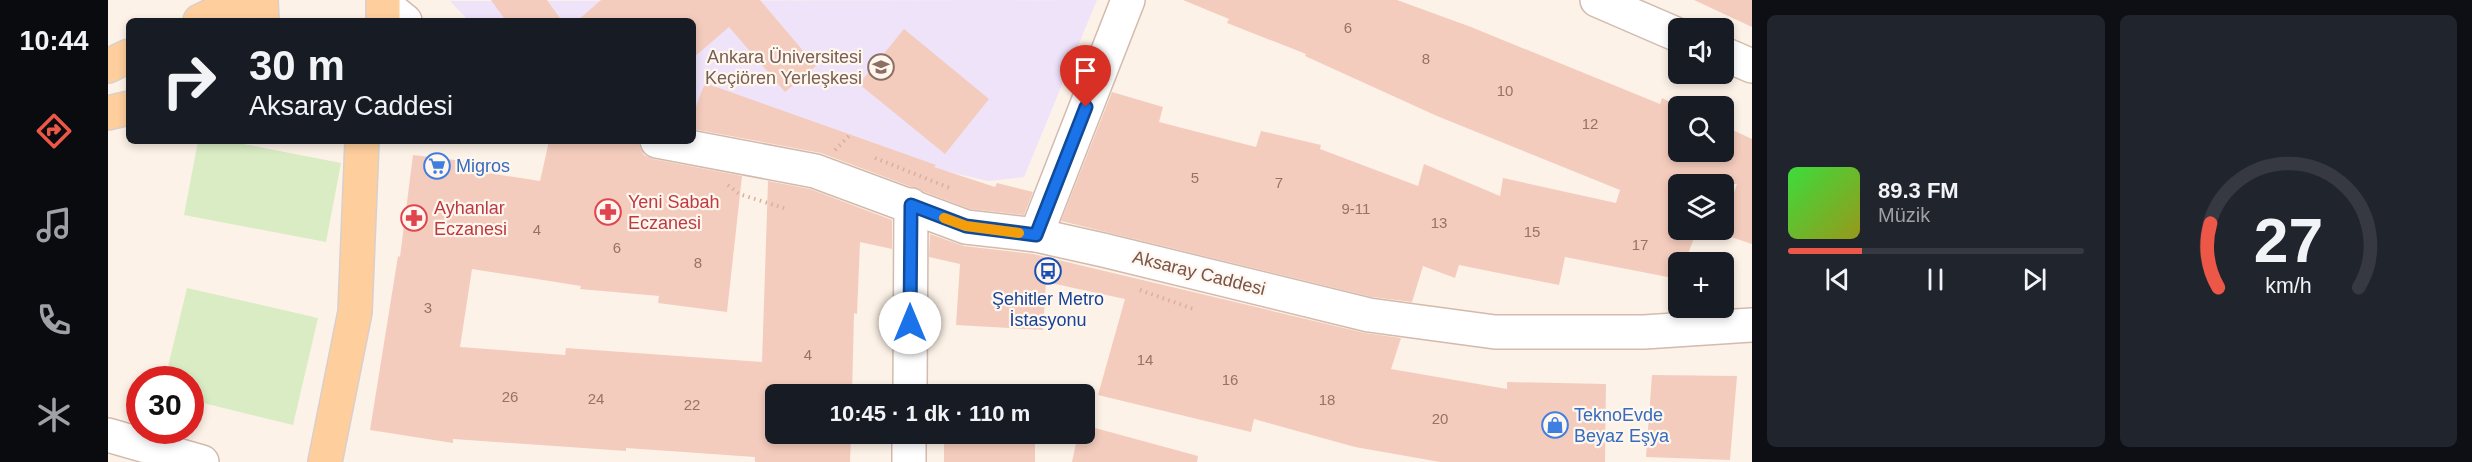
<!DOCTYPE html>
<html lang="tr">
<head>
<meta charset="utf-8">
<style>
	:root { --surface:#171b24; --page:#20242c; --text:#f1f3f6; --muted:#9ea1a6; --line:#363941; --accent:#ec5747 }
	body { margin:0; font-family:Helvetica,sans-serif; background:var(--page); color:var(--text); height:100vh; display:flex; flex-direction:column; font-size:22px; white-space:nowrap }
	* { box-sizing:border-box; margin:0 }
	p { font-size:20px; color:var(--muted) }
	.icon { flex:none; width:33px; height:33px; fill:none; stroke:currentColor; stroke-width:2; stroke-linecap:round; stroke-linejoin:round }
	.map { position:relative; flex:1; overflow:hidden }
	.drawer { display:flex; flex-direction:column; gap:15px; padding:15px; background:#0d0f14; width:720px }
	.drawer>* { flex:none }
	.top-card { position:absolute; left:18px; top:18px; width:570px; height:126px; border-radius:9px; box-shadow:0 3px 9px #0003; background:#171b24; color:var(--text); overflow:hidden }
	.buttons { position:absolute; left:1560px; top:18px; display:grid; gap:12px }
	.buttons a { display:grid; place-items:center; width:66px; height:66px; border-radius:9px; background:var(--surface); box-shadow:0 3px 9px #0003; font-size:30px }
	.speed { position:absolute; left:18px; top:366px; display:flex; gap:12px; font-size:30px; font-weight:700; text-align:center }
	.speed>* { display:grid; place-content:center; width:78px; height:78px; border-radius:50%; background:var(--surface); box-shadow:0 3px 9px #0003; line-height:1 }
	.speed .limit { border:9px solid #d22; background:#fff; color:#111 }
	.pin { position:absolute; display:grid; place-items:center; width:51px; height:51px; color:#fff; margin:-62px -26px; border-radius:50% 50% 50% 0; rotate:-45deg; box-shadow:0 0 6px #0007 }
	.pin .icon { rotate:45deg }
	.me { position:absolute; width:66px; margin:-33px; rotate:0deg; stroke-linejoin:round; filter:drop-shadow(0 0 4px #0008) }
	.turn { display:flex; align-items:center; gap:21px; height:126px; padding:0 24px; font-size:27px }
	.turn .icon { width:78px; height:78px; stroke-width:2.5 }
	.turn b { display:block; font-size:42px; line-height:51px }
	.drawer .widget { flex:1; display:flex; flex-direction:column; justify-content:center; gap:9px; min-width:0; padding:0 21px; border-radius:9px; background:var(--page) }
	.drawer .dial { align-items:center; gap:0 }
	.dial svg { height:156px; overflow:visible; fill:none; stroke:var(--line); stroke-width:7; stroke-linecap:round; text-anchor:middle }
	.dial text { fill:var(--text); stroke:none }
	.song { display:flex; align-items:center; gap:18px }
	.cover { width:72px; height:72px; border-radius:9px; background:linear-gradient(135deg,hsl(120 70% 55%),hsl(60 70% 35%)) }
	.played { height:6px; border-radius:3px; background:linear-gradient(90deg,var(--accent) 25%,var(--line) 25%) }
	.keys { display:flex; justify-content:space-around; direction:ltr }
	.drawer .tiles { flex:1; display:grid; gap:15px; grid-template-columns:repeat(2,1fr) }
	.trip { position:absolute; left:657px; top:384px; width:330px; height:60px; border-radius:9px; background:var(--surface); box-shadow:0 3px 9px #0003; font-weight:700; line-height:60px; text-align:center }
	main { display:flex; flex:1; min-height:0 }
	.tabs { display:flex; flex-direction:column; width:108px; justify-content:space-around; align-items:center; background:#090b0e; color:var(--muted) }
	.tabs .icon { width:42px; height:42px }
	.tabs .current { color:var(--accent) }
	.tabs b { font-size:27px; color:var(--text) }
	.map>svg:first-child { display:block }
	.education { fill:#efe3fa }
	.green { fill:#d9ecc4 }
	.building { fill:#f4ccbd }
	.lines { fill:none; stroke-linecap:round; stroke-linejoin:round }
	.minor-casing { stroke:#d3baae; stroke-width:36 }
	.major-casing { stroke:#d9cfcc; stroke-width:36 }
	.path { stroke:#daafa0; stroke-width:4; stroke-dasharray:1.5 4.5; stroke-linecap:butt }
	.minor { stroke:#fff; stroke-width:33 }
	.major { stroke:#fece9d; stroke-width:33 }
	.route-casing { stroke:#114b97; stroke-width:15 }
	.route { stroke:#1a73e8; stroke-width:10 }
	.slow { stroke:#f59e0b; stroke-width:10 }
	.labels { text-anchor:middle; stroke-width:4.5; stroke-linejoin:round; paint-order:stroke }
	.number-label { font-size:15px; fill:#987267 }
	.education-label { font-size:18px; fill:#785e54; stroke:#fff6ee; text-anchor:end }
	.shop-label { font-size:18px; fill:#366cbe; stroke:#fff6ee; text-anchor:start }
	.health-label { font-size:18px; fill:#be3a42; stroke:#fff6ee; text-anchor:start }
	.street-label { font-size:18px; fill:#79544a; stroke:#fff6ee }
	.transit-label { font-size:18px; fill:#164399; stroke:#fff6ee }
</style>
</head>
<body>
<main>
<nav class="tabs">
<b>10:44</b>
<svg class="icon current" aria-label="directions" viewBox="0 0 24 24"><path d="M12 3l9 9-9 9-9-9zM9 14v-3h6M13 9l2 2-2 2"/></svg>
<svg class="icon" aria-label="music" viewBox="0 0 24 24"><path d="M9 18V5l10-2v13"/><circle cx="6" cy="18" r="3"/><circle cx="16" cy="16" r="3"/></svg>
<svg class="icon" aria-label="phone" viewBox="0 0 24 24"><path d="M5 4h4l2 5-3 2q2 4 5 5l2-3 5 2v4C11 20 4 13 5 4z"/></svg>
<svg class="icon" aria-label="climate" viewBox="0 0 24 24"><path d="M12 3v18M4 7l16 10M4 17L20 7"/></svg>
</nav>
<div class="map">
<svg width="1644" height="462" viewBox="0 0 1644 462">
	<rect width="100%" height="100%" fill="#fdf2e7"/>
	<polygon class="education" points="989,0 916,177 880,181 585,113 585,21 361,21 342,1"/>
	<g class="green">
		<polygon points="90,141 120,141 233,163 218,242 76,215"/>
		<polygon points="79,288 210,318 185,425 83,400 82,380 57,379"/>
	</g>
	<g class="building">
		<polygon points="383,0 439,0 454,21 398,21"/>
		<polygon points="493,0 652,0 708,66 677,92 621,27 585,58 585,21 469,21"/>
		<polygon points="1075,0 1289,0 1363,27 1552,104 1554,98 1570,106 1570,152 1616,152 1616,126 1644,139 1644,244 1611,233 1612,230 1616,230 1616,221 1629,184 1570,184 1570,230 1589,230 1577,262 1570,262 1570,279 1457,257 1451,285 1351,265 1347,278 1315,266 1304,302 1264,297 953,221 1004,92 1055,107 1051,122 1148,147 1153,131 1213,145 1212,149 1310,186 1316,164 1392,196 1395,178 1508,203 1512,190 1329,116 1197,56 1198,54 1119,23 1121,19"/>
		<polygon points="1586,0 1644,0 1644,27"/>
		<polygon points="796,29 881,99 837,154 751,84"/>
		<polygon points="597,83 828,165 826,167 887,187 889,183 925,192 916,215 862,209 713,153 585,129 585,114"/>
		<polygon points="441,141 531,141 532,148 536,155 545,159 634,176 619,312 550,303 551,296 472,289 473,286 364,269 352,347 457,355 458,348 654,362 660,181 702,189 784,220 784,249 752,242 749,314 746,313 744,394 668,394 668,434 743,434 742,462 647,462 647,457 518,448 518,451 345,439 345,443 262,430 290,256 292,257 305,155 381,164 380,173 432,181"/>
		<polygon points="822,234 856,246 925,254 1257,333 1293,338 1283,369 1399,389 1399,382 1498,384 1497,462 1332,462 1247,447 1146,419 1143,432 990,395 1017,299 938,282 935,330 848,325 852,264 821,257"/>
		<polygon points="1544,375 1629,376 1622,460 1538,457"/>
		<polygon points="976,425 1090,456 1089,462 964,462 970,434 976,434"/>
		<rect x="836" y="434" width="91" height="28"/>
	</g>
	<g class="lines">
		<g class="minor-casing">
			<g id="minor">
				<polyline points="1489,0 1570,35"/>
				<polyline points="276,4 297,21"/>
				<polyline points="1616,54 1644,66"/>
				<polyline points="549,141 707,171 858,227 928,235 995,250 1261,315 1387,332 1536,332 1644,325"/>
				<polyline points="928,235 1020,0"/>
				<polyline points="802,394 803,205"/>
				<polyline points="0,435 94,462"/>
				<polyline points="801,462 801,434"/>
			</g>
		</g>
		<g class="major-casing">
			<g id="major">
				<polyline points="153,0 154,21"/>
				<polyline points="275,0 275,21"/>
				<polyline points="92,21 136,0"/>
				<polyline points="0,66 21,56"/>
				<polyline points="0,113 21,108"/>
				<polyline points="217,462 247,312 254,141"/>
			</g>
		</g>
		<g class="path">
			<polyline points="727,150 741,136"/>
			<polyline points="767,158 842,188"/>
			<polyline points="620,185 631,194 679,209"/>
			<polyline points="1032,290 1085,309"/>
		</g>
		<use href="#minor" class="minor"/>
		<use href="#major" class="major"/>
	</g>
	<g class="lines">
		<g class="route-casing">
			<polyline id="route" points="802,323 803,205 858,226 928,235 978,107"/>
		</g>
		<use href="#route" class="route"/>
		<polyline class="slow" points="836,218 858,226 911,233"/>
	</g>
	<defs>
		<g id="university-ring" transform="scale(1.35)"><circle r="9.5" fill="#fff6ee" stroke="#8d6e63" stroke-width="1.5"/><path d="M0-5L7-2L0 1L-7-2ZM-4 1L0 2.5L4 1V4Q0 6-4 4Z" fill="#8d6e63"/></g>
		<g id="supermarket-ring" transform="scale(1.35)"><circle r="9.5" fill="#fff6ee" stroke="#3f7fe0" stroke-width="1.5"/><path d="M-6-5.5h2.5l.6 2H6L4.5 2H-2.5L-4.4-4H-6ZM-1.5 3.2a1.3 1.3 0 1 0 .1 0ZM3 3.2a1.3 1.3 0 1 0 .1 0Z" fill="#3f7fe0"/></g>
		<g id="pharmacy-ring" transform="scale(1.35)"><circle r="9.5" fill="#fff6ee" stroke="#e0444e" stroke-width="1.5"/><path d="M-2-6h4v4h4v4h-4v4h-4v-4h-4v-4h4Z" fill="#e0444e"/></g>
		<g id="bus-ring" transform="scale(1.35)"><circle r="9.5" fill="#fff6ee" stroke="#1a4fb4" stroke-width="1.5"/><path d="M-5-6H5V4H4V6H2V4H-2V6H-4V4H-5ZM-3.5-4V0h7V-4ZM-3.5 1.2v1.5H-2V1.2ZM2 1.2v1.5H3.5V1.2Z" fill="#1a4fb4"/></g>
		<g id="shop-ring" transform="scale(1.35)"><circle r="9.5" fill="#fff6ee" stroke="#3f7fe0" stroke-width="1.5"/><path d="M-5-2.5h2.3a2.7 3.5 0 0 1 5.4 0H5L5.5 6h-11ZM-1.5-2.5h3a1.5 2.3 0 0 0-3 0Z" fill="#3f7fe0"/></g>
	</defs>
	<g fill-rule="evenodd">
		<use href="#university-ring" x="773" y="67"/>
		<use href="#supermarket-ring" x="329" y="166"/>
		<use href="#pharmacy-ring" x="500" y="212"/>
		<use href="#pharmacy-ring" x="306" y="218"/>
		<use href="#bus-ring" x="940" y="271"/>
		<use href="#shop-ring" x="1447" y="425"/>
	</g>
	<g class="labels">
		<g class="number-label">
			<text x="1240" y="33">6</text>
			<text x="1318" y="64">8</text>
			<text x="1397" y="96">10</text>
			<text x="1482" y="129">12</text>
			<text x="1087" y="183">5</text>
			<text x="1171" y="188">7</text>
			<text x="1248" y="214">9-11</text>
			<text x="1331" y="228">13</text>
			<text x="429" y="235">4</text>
			<text x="1424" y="237">15</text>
			<text x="1532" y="250">17</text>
			<text x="509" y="253">6</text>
			<text x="590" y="268">8</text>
			<text x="320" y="313">3</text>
			<text x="700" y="360">4</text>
			<text x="1037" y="365">14</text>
			<text x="1122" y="385">16</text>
			<text x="402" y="402">26</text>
			<text x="488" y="404">24</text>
			<text x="1219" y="405">18</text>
			<text x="584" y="410">22</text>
			<text x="1332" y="424">20</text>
		</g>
		<g class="education-label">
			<text x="754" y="63">Ankara Üniversitesi<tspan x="754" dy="21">Keçiören Yerleşkesi</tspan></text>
		</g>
		<g class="shop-label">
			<text x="348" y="172">Migros</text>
			<text x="1466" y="421">TeknoEvde<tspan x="1466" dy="21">Beyaz Eşya</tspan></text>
		</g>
		<g class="health-label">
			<text x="520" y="208">Yeni Sabah<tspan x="520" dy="21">Eczanesi</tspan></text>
			<text x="326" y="214">Ayhanlar<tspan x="326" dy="21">Eczanesi</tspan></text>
		</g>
		<g class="street-label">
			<text transform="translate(1091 273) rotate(14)" y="6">Aksaray Caddesi</text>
		</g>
		<g class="transit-label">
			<text x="940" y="305">Şehitler Metro<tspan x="940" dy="21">İstasyonu</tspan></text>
		</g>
	</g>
</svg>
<div class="buttons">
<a><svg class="icon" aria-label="sound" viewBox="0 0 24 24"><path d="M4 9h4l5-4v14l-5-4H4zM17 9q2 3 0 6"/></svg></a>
<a><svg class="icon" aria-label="search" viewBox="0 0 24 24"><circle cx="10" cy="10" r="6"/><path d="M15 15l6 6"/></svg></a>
<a><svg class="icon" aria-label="layers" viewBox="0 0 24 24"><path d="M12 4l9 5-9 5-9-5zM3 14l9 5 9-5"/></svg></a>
<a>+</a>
</div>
<div class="speed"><div class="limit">30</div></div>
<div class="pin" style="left:978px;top:107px;background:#d93025"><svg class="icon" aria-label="arrive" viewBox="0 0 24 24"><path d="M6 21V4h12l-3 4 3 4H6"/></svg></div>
<svg class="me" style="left:802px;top:323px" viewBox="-20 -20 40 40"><circle r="19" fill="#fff"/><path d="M0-13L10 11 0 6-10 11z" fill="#1a73e8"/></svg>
<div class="trip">10:45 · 1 dk · 110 m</div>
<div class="top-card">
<div class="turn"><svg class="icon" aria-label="right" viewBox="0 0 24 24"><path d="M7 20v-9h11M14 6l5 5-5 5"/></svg><div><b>30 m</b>Aksaray Caddesi</div></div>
</div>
</div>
<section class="drawer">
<div class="tiles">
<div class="widget">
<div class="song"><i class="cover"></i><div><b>89.3 FM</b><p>Müzik</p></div></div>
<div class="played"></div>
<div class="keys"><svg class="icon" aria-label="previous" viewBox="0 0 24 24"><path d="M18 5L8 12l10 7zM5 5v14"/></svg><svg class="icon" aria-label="pause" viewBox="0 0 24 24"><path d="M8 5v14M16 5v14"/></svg><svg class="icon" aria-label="next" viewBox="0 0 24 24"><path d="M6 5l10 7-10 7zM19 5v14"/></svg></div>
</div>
<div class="widget dial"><svg viewBox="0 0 100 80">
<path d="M14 69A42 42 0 1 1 86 69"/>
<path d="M14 69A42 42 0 0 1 10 36" stroke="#ec5747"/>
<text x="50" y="56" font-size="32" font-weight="700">27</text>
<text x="50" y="72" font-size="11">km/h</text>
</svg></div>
</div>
</section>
</main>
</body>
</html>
